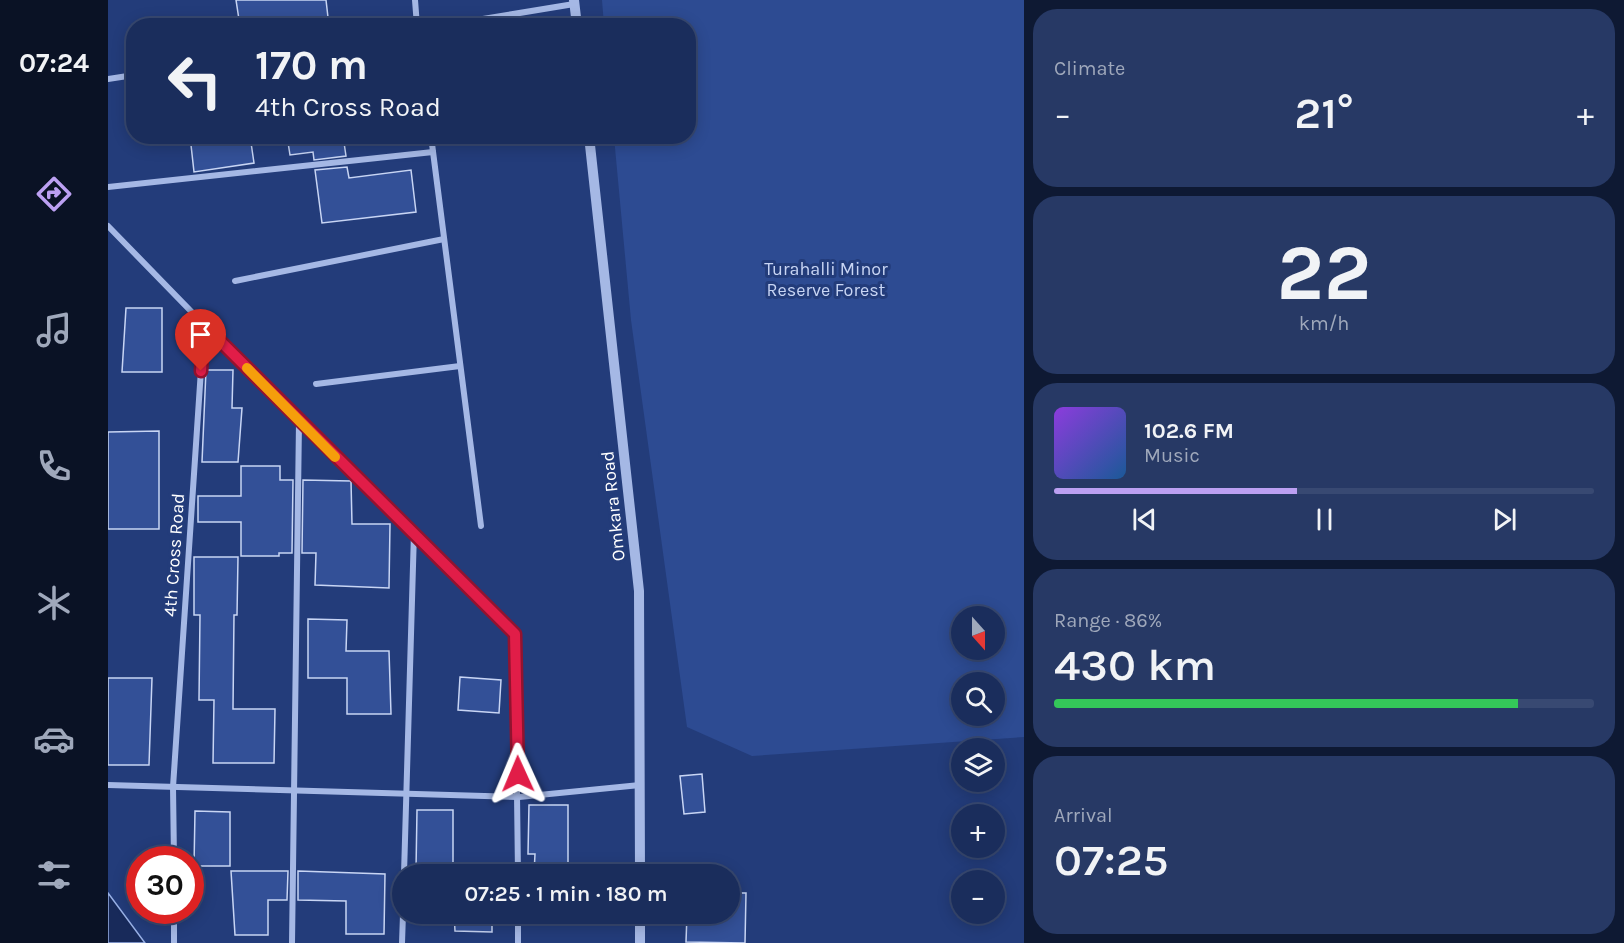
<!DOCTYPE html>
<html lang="en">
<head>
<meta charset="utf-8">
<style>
	:root { --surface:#1a2d5c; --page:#273965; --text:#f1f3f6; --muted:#9fa8bb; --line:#384972; --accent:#bca0f2 }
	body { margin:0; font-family:Karla,sans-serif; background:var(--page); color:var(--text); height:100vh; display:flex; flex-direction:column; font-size:22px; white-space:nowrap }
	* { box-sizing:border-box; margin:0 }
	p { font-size:20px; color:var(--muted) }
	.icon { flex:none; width:33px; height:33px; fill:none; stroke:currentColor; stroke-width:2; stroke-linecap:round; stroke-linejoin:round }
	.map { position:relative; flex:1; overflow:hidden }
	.sheet { display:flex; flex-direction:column; gap:9px; padding:9px; background:#0e1933; width:600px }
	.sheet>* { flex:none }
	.top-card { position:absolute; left:18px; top:18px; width:570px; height:126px; border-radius:24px; box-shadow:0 3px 15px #0003,0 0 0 2px var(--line); background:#1a2d5c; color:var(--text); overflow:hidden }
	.needle { width:39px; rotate:159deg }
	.fabs { position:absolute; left:843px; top:606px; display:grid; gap:12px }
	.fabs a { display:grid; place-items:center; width:54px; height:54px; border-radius:50%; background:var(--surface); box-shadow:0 3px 15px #0003,0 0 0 2px var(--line); font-size:30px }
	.speed { position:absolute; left:18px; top:846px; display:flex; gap:12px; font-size:30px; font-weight:700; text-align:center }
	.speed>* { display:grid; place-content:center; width:78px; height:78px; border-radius:50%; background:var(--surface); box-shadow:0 3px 15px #0003,0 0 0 2px var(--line); line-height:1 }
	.speed .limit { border:9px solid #d22; background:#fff; color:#111 }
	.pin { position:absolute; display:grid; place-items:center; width:51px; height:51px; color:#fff; margin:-62px -26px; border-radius:50% 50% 50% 0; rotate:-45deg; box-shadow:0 0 6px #0007 }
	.pin .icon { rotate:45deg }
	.me { position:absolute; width:66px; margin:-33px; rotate:359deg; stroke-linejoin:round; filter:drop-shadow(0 0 4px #0008) }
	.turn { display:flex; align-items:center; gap:21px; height:126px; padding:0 30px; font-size:27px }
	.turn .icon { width:78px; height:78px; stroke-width:2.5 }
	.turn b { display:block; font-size:42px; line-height:51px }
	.big { font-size:45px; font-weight:600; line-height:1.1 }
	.sheet .widget { flex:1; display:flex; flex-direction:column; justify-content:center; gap:9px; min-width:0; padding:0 21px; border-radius:24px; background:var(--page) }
	.sheet .dial { align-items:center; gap:0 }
	.dial b { font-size:78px; line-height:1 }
	.song { display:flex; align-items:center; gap:18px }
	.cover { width:72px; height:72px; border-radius:9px; background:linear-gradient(135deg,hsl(270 70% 55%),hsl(210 70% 35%)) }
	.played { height:6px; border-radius:3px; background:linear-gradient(90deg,var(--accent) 45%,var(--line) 45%) }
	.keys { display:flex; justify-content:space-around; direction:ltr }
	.heat { display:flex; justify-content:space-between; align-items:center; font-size:33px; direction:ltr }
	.charge { height:9px; border-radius:4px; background:linear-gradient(90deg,#34c759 86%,var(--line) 0) }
	.trip { position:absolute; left:284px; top:864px; width:348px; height:60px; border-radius:30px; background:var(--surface); box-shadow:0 3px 15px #0003,0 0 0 2px var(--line); font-weight:600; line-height:60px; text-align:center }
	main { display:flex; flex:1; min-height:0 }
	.tabs { display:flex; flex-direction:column; width:108px; justify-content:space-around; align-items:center; background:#0a1225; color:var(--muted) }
	.tabs .icon { width:42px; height:42px }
	.tabs .on { color:var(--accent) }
	.tabs b { font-size:27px; color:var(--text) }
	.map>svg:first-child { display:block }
	.green { fill:#2d4b92; fill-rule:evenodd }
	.water { fill:#182a5a; stroke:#99b1e6; stroke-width:1.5 }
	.building { fill:#335097; stroke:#c8d5f4; stroke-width:1.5 }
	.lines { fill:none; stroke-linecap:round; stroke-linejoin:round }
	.minor { stroke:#a5b8e5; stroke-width:6 }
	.tertiary { stroke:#a5b8e5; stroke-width:10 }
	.route-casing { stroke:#92132f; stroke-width:15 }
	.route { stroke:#e11d48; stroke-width:10 }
	.slow { stroke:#f59e0b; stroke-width:10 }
	.labels { text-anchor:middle; stroke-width:6; stroke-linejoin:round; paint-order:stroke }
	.park-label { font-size:18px; fill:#c8d5f4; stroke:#233c7a }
	.street-label { font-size:18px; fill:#fff; stroke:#233c7a }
</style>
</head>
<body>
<main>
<nav class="tabs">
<b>07:24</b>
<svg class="icon on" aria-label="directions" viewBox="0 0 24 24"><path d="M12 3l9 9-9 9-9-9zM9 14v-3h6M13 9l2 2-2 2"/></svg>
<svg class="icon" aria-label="music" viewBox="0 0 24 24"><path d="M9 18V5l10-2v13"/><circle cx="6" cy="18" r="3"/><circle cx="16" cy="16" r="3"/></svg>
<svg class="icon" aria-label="phone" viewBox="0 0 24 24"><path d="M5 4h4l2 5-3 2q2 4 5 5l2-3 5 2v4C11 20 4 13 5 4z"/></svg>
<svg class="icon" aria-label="climate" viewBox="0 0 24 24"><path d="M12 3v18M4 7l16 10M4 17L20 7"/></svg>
<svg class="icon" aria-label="car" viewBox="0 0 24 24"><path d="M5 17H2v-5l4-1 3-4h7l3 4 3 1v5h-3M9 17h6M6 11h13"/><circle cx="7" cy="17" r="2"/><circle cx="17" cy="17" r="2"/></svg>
<svg class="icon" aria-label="filters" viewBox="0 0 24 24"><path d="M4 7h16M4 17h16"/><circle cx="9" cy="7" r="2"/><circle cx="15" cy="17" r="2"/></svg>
</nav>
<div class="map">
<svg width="916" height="943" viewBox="0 0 916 943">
	<rect width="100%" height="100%" fill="#233c7a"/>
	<path class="green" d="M494,0H916V737L644,756L579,727L523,320L506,137L580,136V26L496,25ZM854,616H886V650H854ZM854,682H886V716H854Z"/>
	<polygon class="water" points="0,893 37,943 0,943"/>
	<g class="building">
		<polygon points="128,0 218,0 221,26 132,26"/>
		<polygon points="82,136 142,136 146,163 86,172"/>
		<polygon points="179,136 235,136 238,156 206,160 205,152 182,155"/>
		<polygon points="239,167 241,178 303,170 308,212 214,223 207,170"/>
		<polygon points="18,308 54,308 54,372 14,372"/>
		<polygon points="98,370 125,370 124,408 134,408 130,462 94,462"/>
		<polygon points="51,431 51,529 0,529 0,432"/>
		<polygon points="133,466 172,466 172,480 185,480 184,553 171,553 171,556 133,556 133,522 90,522 90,496 133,496"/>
		<polygon points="195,480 243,481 244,524 282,524 281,588 207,585 208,553 194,553"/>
		<polygon points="86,557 130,557 129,615 126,615 125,709 167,709 166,763 105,763 106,700 91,700 92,615 86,615"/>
		<polygon points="200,619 239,620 238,651 281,651 283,714 239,714 239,678 200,678"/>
		<polygon points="352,677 393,680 391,713 350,710"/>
		<polygon points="0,678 44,678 41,765 0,765"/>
		<polygon points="594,774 597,812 576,814 572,776"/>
		<polygon points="421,805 460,805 460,874 426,874 427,854 420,854"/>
		<polygon points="309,810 345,810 345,870 308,870"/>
		<polygon points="87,811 122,812 122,866 86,866"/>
		<polygon points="123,871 180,871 179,900 160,900 160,935 127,935"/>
		<polygon points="190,871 277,874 276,934 238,934 238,901 190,900"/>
		<polygon points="621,893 638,893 637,943 578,942 579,914 621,914"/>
		<polygon points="346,914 384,914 384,932 347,931"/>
	</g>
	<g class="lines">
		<g class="minor">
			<polyline points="307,0 309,26"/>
			<polyline points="332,26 466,4"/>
			<polyline points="0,79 26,75"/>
			<polyline points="323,136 373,526"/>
			<polyline points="0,187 325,152"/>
			<polyline points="0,226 183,414 407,635 410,874"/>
			<polyline points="127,281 336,239"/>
			<polyline points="208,384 352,366"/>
			<polyline points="0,785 411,797 532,785"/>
			<polyline points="66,860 65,787 96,325"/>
			<polyline points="296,874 306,532"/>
			<polyline points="66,910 66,943"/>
			<polyline points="184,943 191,422"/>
			<polyline points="294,943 295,914"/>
			<polyline points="410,943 410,914"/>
		</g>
		<g class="tertiary">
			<polyline points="466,0 469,26"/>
			<polyline points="481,136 531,591 532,874"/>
			<polyline points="532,914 532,943"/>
		</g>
	</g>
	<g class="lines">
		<g class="route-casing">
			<polyline id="route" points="93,371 96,325 407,634 410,774"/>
		</g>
		<use href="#route" class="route"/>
		<polyline class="slow" points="139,368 227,457"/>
	</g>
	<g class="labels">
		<g class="park-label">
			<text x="718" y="275">Turahalli Minor<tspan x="718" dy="21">Reserve Forest</tspan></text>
		</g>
		<g class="street-label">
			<text transform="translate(505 506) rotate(-96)" y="6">Omkara Road</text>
			<text transform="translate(66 555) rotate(-86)" y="6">4th Cross Road</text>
		</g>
	</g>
</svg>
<div class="fabs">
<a><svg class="needle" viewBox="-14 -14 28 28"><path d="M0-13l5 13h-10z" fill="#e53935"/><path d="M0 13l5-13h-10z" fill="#9fa8bb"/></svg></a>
<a><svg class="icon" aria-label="search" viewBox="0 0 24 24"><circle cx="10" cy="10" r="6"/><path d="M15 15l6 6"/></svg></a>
<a><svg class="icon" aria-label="layers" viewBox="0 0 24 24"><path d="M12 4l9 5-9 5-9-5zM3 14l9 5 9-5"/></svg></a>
<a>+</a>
<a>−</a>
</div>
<div class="speed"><div class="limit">30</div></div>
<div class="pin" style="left:93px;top:371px;background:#d93025"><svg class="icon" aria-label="arrive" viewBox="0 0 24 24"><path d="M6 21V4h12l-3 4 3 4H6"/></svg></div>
<svg class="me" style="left:410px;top:774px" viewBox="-20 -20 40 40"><path d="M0-17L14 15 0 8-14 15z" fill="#e11d48" stroke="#fff" stroke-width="4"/></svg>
<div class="trip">07:25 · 1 min · 180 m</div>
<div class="top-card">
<div class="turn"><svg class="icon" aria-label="left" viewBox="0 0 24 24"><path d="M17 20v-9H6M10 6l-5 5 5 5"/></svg><div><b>170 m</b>4th Cross Road</div></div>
</div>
</div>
<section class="sheet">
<div class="widget"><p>Climate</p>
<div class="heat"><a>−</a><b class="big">21°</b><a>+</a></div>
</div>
<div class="widget dial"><b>22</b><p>km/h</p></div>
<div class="widget">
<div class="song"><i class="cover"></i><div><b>102.6 FM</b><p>Music</p></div></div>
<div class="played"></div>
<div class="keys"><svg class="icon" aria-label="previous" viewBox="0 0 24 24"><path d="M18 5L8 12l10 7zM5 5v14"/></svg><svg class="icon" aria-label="pause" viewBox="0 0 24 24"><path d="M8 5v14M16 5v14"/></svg><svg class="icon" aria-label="next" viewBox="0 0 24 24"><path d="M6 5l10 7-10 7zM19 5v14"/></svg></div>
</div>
<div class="widget"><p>Range · 86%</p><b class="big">430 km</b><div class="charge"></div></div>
<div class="widget"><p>Arrival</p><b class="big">07:25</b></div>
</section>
</main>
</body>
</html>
